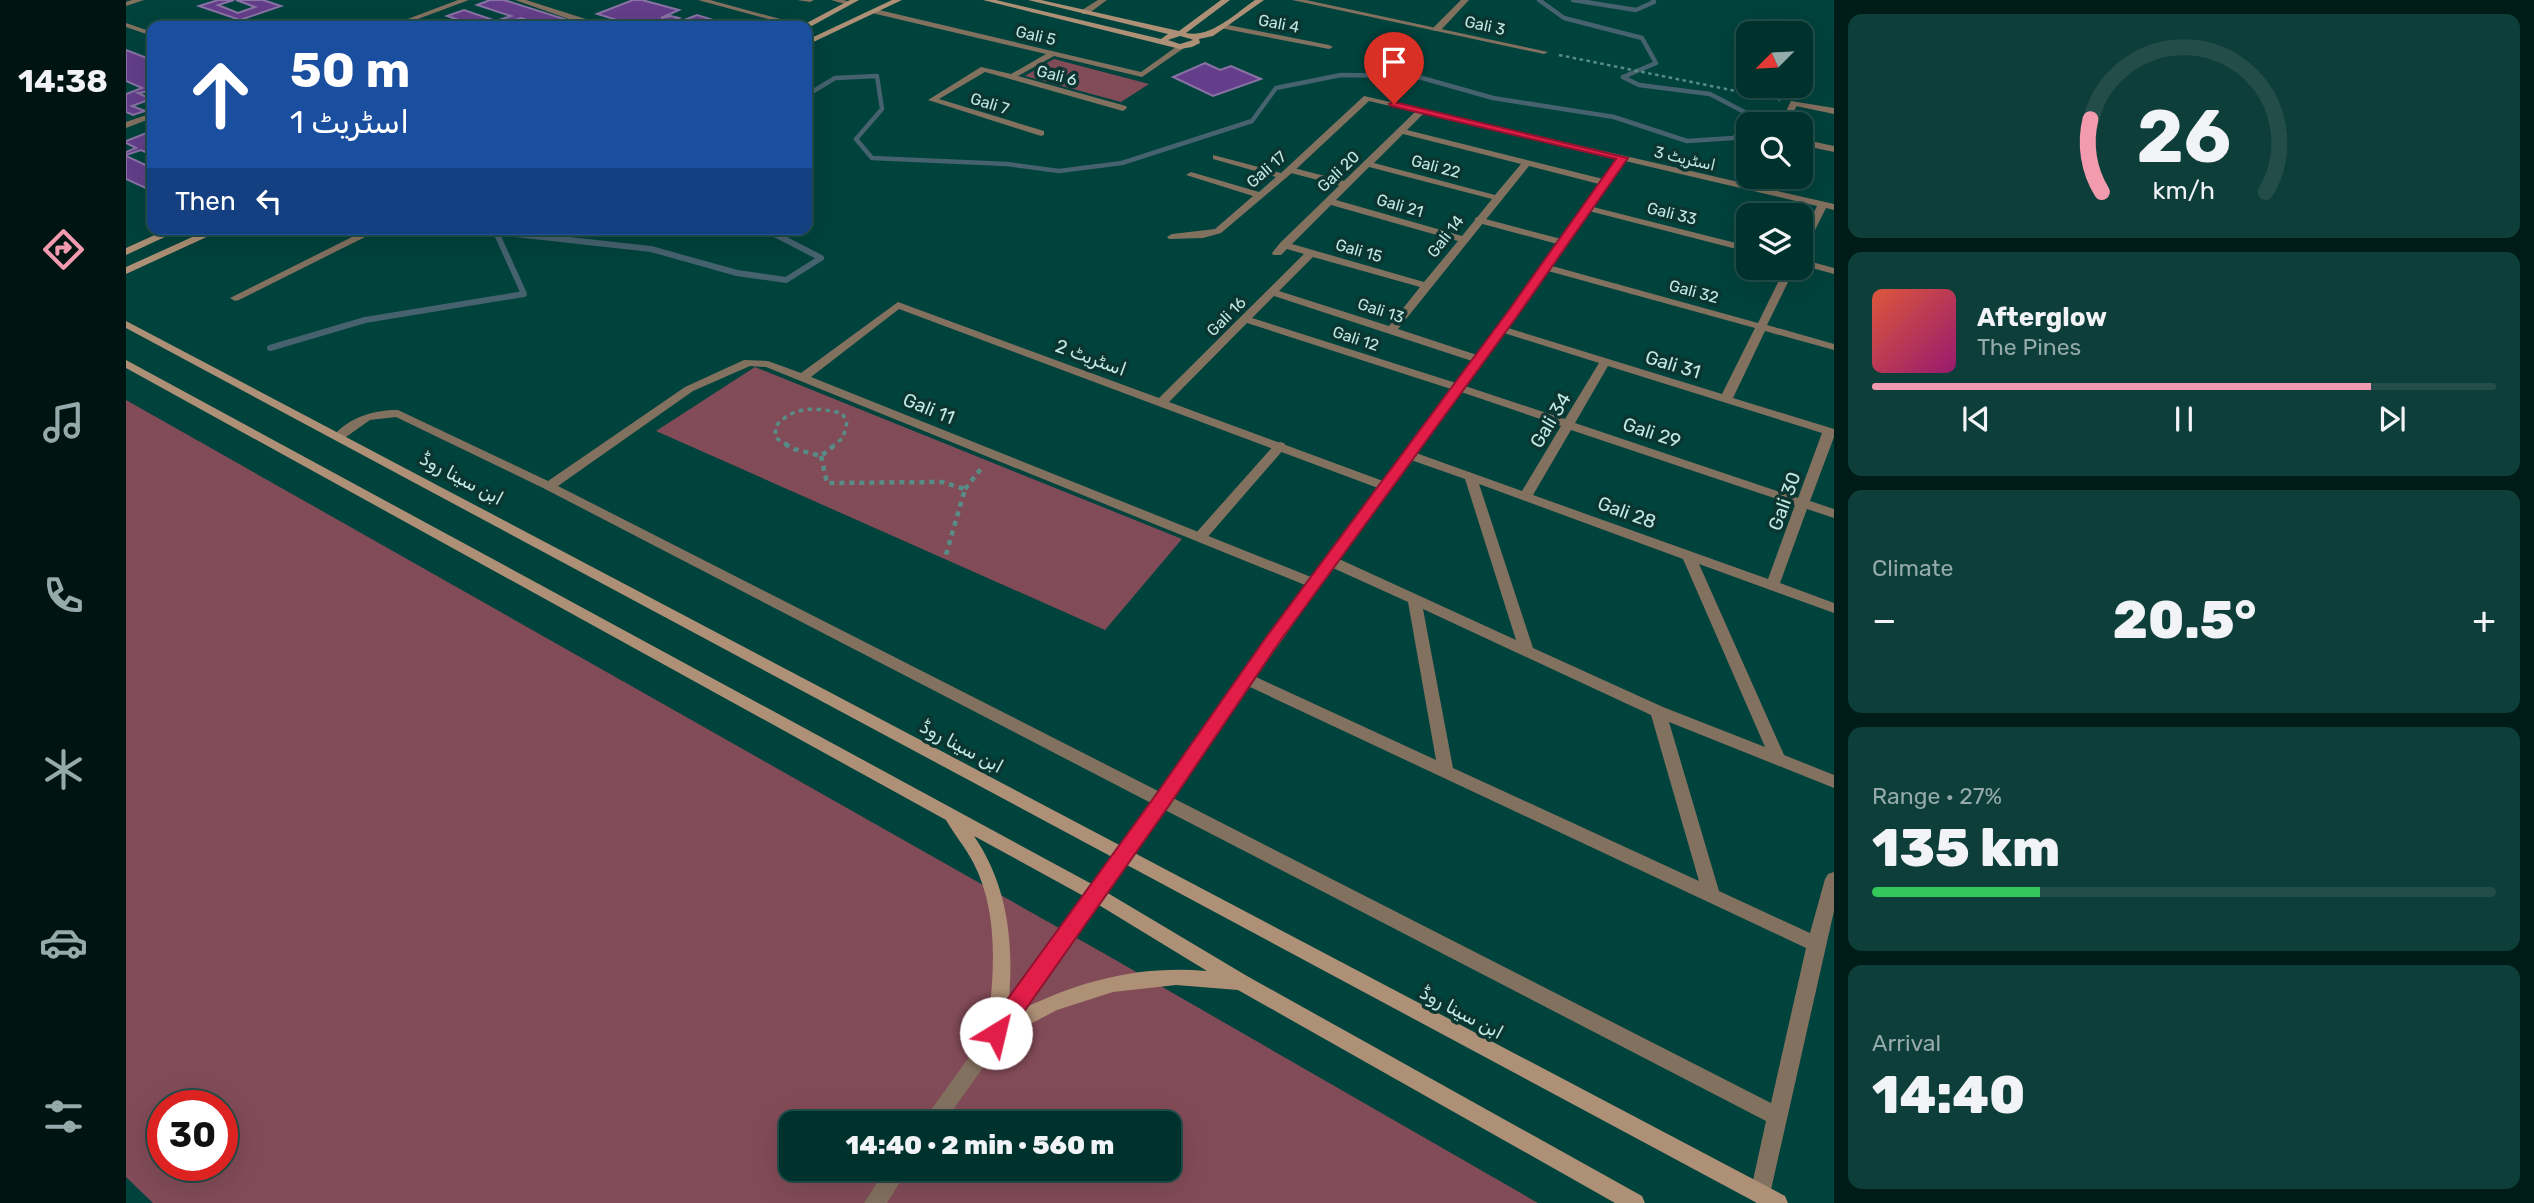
<!DOCTYPE html>
<html lang="en">
<head>
<meta charset="utf-8">
<style>
	:root { --surface:#00322d; --page:#0e3e39; --text:#f1f3f6; --muted:#95aaaa; --line:#224d49; --accent:#f29aae }
	body { margin:0; font-family:Rubik,Vazirmatn,sans-serif; background:var(--page); color:var(--text); height:100vh; display:flex; flex-direction:column; font-size:26px; white-space:nowrap }
	* { box-sizing:border-box; margin:0 }
	p { font-size:23px; color:var(--muted) }
	.icon { flex:none; width:38px; height:38px; fill:none; stroke:currentColor; stroke-width:2; stroke-linecap:round; stroke-linejoin:round }
	.map { position:relative; flex:1; overflow:hidden }
	.sheet { display:flex; flex-direction:column; gap:14px; padding:14px; background:#001c19; width:700px }
	.sheet>* { flex:none }
	.banner { position:absolute; left:21px; top:21px; width:665px; height:214px; border-radius:14px; box-shadow:0 7px 28px #0002,0 0 0 2px var(--line); background:#1a4fa0; color:#fff; overflow:hidden }
	.needle { width:46px; rotate:246deg }
	.fabs { position:absolute; left:1610px; top:21px; display:grid; gap:14px }
	.fabs a { display:grid; place-items:center; width:77px; height:77px; border-radius:14px; background:var(--surface); box-shadow:0 7px 28px #0002,0 0 0 2px var(--line); font-size:35px }
	.speed { position:absolute; left:21px; top:1090px; display:flex; gap:14px; font-size:35px; font-weight:700; text-align:center }
	.speed>* { display:grid; place-content:center; width:91px; height:91px; border-radius:50%; background:var(--surface); box-shadow:0 7px 28px #0002,0 0 0 2px var(--line); line-height:1 }
	.speed .limit { border:10px solid #d22; background:#fff; color:#111 }
	.pin { position:absolute; display:grid; place-items:center; width:60px; height:60px; color:#fff; margin:-72px -30px; border-radius:50% 50% 50% 0; rotate:-45deg; box-shadow:0 0 7px #0007 }
	.pin .icon { rotate:45deg }
	.me { position:absolute; width:77px; margin:-38px; rotate:36deg; stroke-linejoin:round; filter:drop-shadow(0 0 5px #0008) }
	.turn { display:flex; align-items:center; gap:24px; height:147px; padding:0 28px; font-size:32px }
	.turn .icon { width:91px; height:91px; stroke-width:2.5 }
	.turn b { display:block; font-size:49px; line-height:60px }
	.then { display:flex; align-items:center; height:66px; padding:0 28px; background:#0003; gap:14px; font-size:26px }
	.big { font-size:52px; font-weight:800; line-height:1.1 }
	.sheet .card { flex:1; display:flex; flex-direction:column; justify-content:center; gap:10px; min-width:0; padding:0 24px; border-radius:14px; background:var(--page) }
	.sheet .dial { align-items:center; gap:0 }
	.dial svg { height:182px; overflow:visible; fill:none; stroke:var(--line); stroke-width:7; stroke-linecap:round; text-anchor:middle }
	.dial text { fill:var(--text); stroke:none }
	.song { display:flex; align-items:center; gap:21px }
	.cover { width:84px; height:84px; border-radius:10px; background:linear-gradient(135deg,hsl(10 70% 55%),hsl(320 70% 35%)) }
	.played { height:7px; border-radius:4px; background:linear-gradient(90deg,var(--accent) 80%,var(--line) 80%) }
	.keys { display:flex; justify-content:space-around; direction:ltr }
	.heat { display:flex; justify-content:space-between; align-items:center; font-size:38px; direction:ltr }
	.charge { height:10px; border-radius:5px; background:linear-gradient(90deg,#34c759 27%,var(--line) 0) }
	.trip { position:absolute; left:653px; top:1111px; width:402px; height:70px; border-radius:14px; background:var(--surface); box-shadow:0 7px 28px #0002,0 0 0 2px var(--line); font-weight:800; line-height:70px; text-align:center }
	main { display:flex; flex:1; min-height:0 }
	.tabs { display:flex; flex-direction:column; width:126px; justify-content:space-around; align-items:center; background:#001412; color:var(--muted) }
	.tabs .icon { width:49px; height:49px }
	.tabs .on { color:var(--accent) }
	.tabs b { font-size:32px; color:var(--text) }
	.map>svg:first-child { display:block }
	.green { fill:#824b58; fill-rule:evenodd }
	.lines { fill:none; stroke-linecap:round; stroke-linejoin:round }
	.stream-far1 { stroke:#45626e; stroke-width:4.5 }
	.stream { stroke:#45626e; stroke-width:6 }
	.building { fill:#643e8a; stroke:#8973a4; stroke-width:2 }
	.path-far2 { stroke:#588c86; stroke-width:2.5; stroke-dasharray:3.5 3.5; stroke-linecap:butt }
	.path-far1 { stroke:#588c86; stroke-width:3.5; stroke-dasharray:4.5 4.5; stroke-linecap:butt }
	.path { stroke:#588c86; stroke-width:4.5; stroke-dasharray:5 5; stroke-linecap:butt }
	.lane { fill:#837160; fill-rule:evenodd }
	.street { fill:#837160; fill-rule:evenodd }
	.secondary { fill:#ad9075; fill-rule:evenodd }
	.route { fill:#e11d48; stroke:#92132f; stroke-width:2 }
	.labels { text-anchor:middle; stroke-width:7; stroke-linejoin:round; paint-order:stroke }
	.far-street-label { font-size:16px; fill:#c3e7e1; stroke:#0b3531 }
	.street-label { font-size:19px; fill:#c3e7e1; stroke:#0b3531 }
</style>
</head>
<body>
<main>
<nav class="tabs">
<b>14:38</b>
<svg class="icon on" aria-label="directions" viewBox="0 0 24 24"><path d="M12 3l9 9-9 9-9-9zM9 14v-3h6M13 9l2 2-2 2"/></svg>
<svg class="icon" aria-label="music" viewBox="0 0 24 24"><path d="M9 18V5l10-2v13"/><circle cx="6" cy="18" r="3"/><circle cx="16" cy="16" r="3"/></svg>
<svg class="icon" aria-label="phone" viewBox="0 0 24 24"><path d="M5 4h4l2 5-3 2q2 4 5 5l2-3 5 2v4C11 20 4 13 5 4z"/></svg>
<svg class="icon" aria-label="climate" viewBox="0 0 24 24"><path d="M12 3v18M4 7l16 10M4 17L20 7"/></svg>
<svg class="icon" aria-label="car" viewBox="0 0 24 24"><path d="M5 17H2v-5l4-1 3-4h7l3 4 3 1v5h-3M9 17h6M6 11h13"/><circle cx="7" cy="17" r="2"/><circle cx="17" cy="17" r="2"/></svg>
<svg class="icon" aria-label="filters" viewBox="0 0 24 24"><path d="M4 7h16M4 17h16"/><circle cx="9" cy="7" r="2"/><circle cx="15" cy="17" r="2"/></svg>
</nav>
<div class="map">
<svg width="1708" height="1203" viewBox="0 0 1708 1203">
	<rect width="100%" height="100%" fill="#00423c"/>
	<g class="green">
		<polygon points="928,59 1023,84 995,102 899,76"/>
		<polygon points="629,367 1056,539 979,630 530,431"/>
		<path d="M0,400L979,954L1412,1203H27L0,1177ZM37,1106H96V1166H37ZM665,1124H1043V1169H665Z"/>
	</g>
	<g class="lines">
		<g class="stream-far1">
			<polyline points="1413,0 1438,18 1516,38 1530,63 1497,77"/>
			<polyline points="1447,0 1510,10 1528,2 1527,0"/>
			<polyline points="681,95 709,78 751,76 756,109 730,139 746,158 881,164 933,171 996,163 1126,121 1150,88 1215,75 1289,76 1367,98 1488,117 1561,141 1608,138 1626,116 1584,94 1513,85 1497,77"/>
		</g>
		<polyline class="stream" points="144,348 239,320 398,294 370,232 525,249 611,273 660,280 695,258 639,229"/>
	</g>
	<g class="building">
		<polygon points="92,0 108,0 92,5 112,13 129,7 110,0 137,0 155,6 114,20 73,6"/>
		<polygon points="364,0 378,0 451,23 443,26 420,26 395,18 389,20 395,22 380,25 384,26 350,26 321,16 338,10 370,21 385,16 351,5"/>
		<polygon points="507,0 516,0 553,10 535,18 545,16 553,18 546,21 553,22 571,15 591,21 594,25 511,26 471,14"/>
		<polygon points="0,50 26,60 26,91 12,93 25,99 6,106 19,111 7,115 0,112 0,94 16,88 0,81"/>
		<polygon points="1079,63 1094,70 1105,66 1135,79 1087,96 1047,77"/>
		<polygon points="23,132 26,133 26,155 15,150 0,155 0,152 10,148 0,143 0,141"/>
		<polygon points="0,156 26,168 26,191 0,179"/>
	</g>
	<g class="lines">
		<polyline class="path-far2" points="1433,55 1654,100"/>
		<path class="path-far1" d="M662,445L650,438L649,427C669,404 690,408 716,413L721,422L717,438L708,445"/>
		<g class="path">
			<polyline points="659,444 668,449 695,456 710,444"/>
			<polyline points="695,456 701,483 816,482 839,489 819,558"/>
			<polyline points="839,489 857,466"/>
		</g>
		<g class="lane">
			<polygon points="6,0 18,0 0,6 0,2"/>
			<polygon points="389,0 400,0 463,20 467,26 459,26 457,24"/>
			<polygon points="572,0 584,0 680,26 668,26"/>
			<polygon points="671,0 688,0 684,2"/>
			<polygon points="705,0 718,0 726,3 722,5"/>
			<polygon points="972,0 981,0 962,14 956,14 956,10"/>
			<polygon points="1335,0 1343,0 1314,31 1308,31 1308,27"/>
			<polygon points="0,23 26,32 26,36 0,27"/>
			<polygon points="1665,101 1672,103 1662,124 1654,124"/>
			<polygon points="1164,167 1222,182 1224,184 1219,187 1161,172 1161,168"/>
			<polygon points="1630,177 1640,177 1633,190 1630,191 1625,188"/>
			<polygon points="1352,217 1439,240 1440,242 1435,245 1349,222 1349,218"/>
			<polygon points="1154,442 1158,443 1160,446 1158,449 1079,540 1069,540 1067,537 1069,534 1150,443"/>
		</g>
		<g class="street">
			<polygon points="332,0 343,0 273,26 263,26"/>
			<polygon points="1166,0 1180,0 1422,52 1418,54"/>
			<polygon points="749,9 1015,72 1054,44 1061,46 1016,77 928,56 892,76 1000,106 1001,108 997,111 859,72 813,99 918,131 918,135 915,136 802,100 855,67 885,74 920,54 746,13 745,11"/>
			<polygon points="1097,24 1203,45 1207,47 1203,49 1094,28 1093,26"/>
			<path d="M1238,96L1708,204V210L1700,208L1680,248L1675,251V239L1691,206L1499,161L1467,207L1622,246V252L1463,211L1426,266L1632,323L1659,268H1669L1641,325L1708,344V350L1639,331L1607,398L1708,429V437L1684,501L1708,509V518L1681,509L1654,583L1708,603V613L1573,564L1658,755L1708,775V788L1543,722L1593,891L1684,933L1699,879L1702,874L1708,872V911L1644,1194L1641,1201H1627L1624,1194L1640,1121L1039,810L817,1124H795L1025,803L419,489L270,417L244,420L217,439L213,440L207,436C224,417 247,410 272,410L422,481L559,387L618,360L642,361L675,373L772,302L1033,398L1178,254L1161,249L1155,255H1147L1146,253L1154,243L1289,112L1243,101L1167,172L1095,233L1077,238L1043,239L1041,237L1046,234L1089,229L1127,196L1060,175L1065,172L1133,192L1150,177L1087,159V155L1155,173ZM1297,114L1491,159L1477,179L1281,130ZM1277,134L1395,164L1369,195L1248,163ZM1403,166L1473,184L1351,355L1272,329ZM1243,167L1366,199L1336,236L1210,200ZM1205,205L1332,241L1298,282L1166,244ZM1187,257L1294,287L1263,326L1153,291ZM1422,271L1629,328L1596,394L1382,328ZM1148,296L1346,361L1330,383L1126,318ZM773,309L1252,488L1185,577L685,377ZM1121,323L1325,389L1257,481L1043,402ZM1378,333L1473,363L1439,419L1339,386ZM624,366L640,367L1179,585L1117,673L1114,674L1113,680L1034,792L432,486L567,391ZM1482,366L1696,433L1672,498L1449,423ZM1335,392L1435,426L1396,491L1290,453ZM1445,430L1669,505L1642,579L1407,495ZM1285,460L1339,479L1390,640L1213,559ZM1353,484L1557,559L1639,747L1537,707L1407,648ZM1207,568L1282,602L1310,760L1130,677ZM1297,609L1525,715L1573,881L1327,768ZM1124,687L1680,948L1645,1103L1047,798Z"/>
			<polygon points="1665,101 1708,108 1708,114 1665,105"/>
			<polygon points="26,113 26,118 0,128 0,122"/>
			<polygon points="1675,139 1708,146 1708,152 1675,145"/>
			<polygon points="242,229 255,229 113,300 109,301 104,298"/>
			<polygon points="1675,259 1708,268 1708,274 1675,265"/>
			<polygon points="760,1169 782,1169 761,1203 738,1203"/>
		</g>
		<g class="secondary">
			<polygon points="724,0 733,0 682,28 675,26"/>
			<polygon points="766,0 776,0 681,45 681,40"/>
			<path d="M857,0H870L1035,39L1042,34L902,0H915L1053,31L1095,0H1104L1060,33C1085,38 1109,14 1129,0H1138L1087,36L1073,39L1074,43L1066,47L1054,49ZM1054,36L1065,39L1067,40L1054,44L1042,40Z"/>
			<polygon points="42,229 56,229 0,255 0,248"/>
			<polygon points="84,229 98,229 0,274 0,267"/>
			<polygon points="0,321 1659,1196 1662,1203 1631,1203 0,328"/>
			<path d="M0,360L975,889L1121,976L1516,1196L1519,1203H1489L1112,990L1050,985L987,992L931,1010L870,1042L863,1039L861,1033C868,976 874,914 847,862C839,847 828,834 820,820L0,368ZM848,836L963,899L1081,971C1007,965 946,983 881,1017C889,954 885,890 848,836Z"/>
		</g>
	</g>
	<polygon class="route" points="1268,102 1502,158 1392,315 1152,644 1042,807 878,1040 870,1043 862,1040 859,1033 862,1026 1029,796 1141,636 1383,310 1490,159 1265,106 1263,104"/>
	<g class="labels">
		<g class="far-street-label">
			<text transform="translate(1153 23) rotate(11)" y="6">Gali 4</text>
			<text transform="translate(1359 25) rotate(12)" y="6">Gali 3</text>
			<text transform="translate(910 35) rotate(13)" y="6">Gali 5</text>
			<text transform="translate(931 75) rotate(15)" y="6">Gali 6</text>
			<text transform="translate(864 103) rotate(17)" y="6">Gali 7</text>
			<text transform="translate(1559 158) rotate(13)" y="6">اسٹریٹ 3</text>
			<text transform="translate(1310 166) rotate(15)" y="6">Gali 22</text>
			<text transform="translate(1140 169) rotate(-41)" y="6">Gali 17</text>
			<text transform="translate(1212 171) rotate(-44)" y="6">Gali 20</text>
			<text transform="translate(1274 205) rotate(16)" y="6">Gali 21</text>
			<text transform="translate(1546 213) rotate(14)" y="6">Gali 33</text>
			<text transform="translate(1319 236) rotate(-52)" y="6">Gali 14</text>
			<text transform="translate(1233 250) rotate(16)" y="6">Gali 15</text>
			<text transform="translate(1568 291) rotate(15)" y="6">Gali 32</text>
			<text transform="translate(1255 310) rotate(18)" y="6">Gali 13</text>
			<text transform="translate(1100 316) rotate(-45)" y="6">Gali 16</text>
			<text transform="translate(1230 338) rotate(18)" y="6">Gali 12</text>
		</g>
		<g class="street-label">
			<text transform="translate(965 357) rotate(20)" y="7">اسٹریٹ 2</text>
			<text transform="translate(1547 364) rotate(17)" y="7">Gali 31</text>
			<text transform="translate(803 408) rotate(22)" y="7">Gali 11</text>
			<text transform="translate(1424 420) rotate(-59)" y="7">Gali 34</text>
			<text transform="translate(1526 432) rotate(18)" y="7">Gali 29</text>
			<text transform="translate(336 478) rotate(28)" y="7">ابن سینا روڈ</text>
			<text transform="translate(1658 501) rotate(-70)" y="7">Gali 30</text>
			<text transform="translate(1501 512) rotate(20)" y="7">Gali 28</text>
			<text transform="translate(836 746) rotate(28)" y="7">ابن سینا روڈ</text>
			<text transform="translate(1336 1012) rotate(28)" y="7">ابن سینا روڈ</text>
		</g>
	</g>
</svg>
<div class="fabs">
<a><svg class="needle" viewBox="-14 -14 28 28"><path d="M0-13l5 13h-10z" fill="#e53935"/><path d="M0 13l5-13h-10z" fill="#95aaaa"/></svg></a>
<a><svg class="icon" aria-label="search" viewBox="0 0 24 24"><circle cx="10" cy="10" r="6"/><path d="M15 15l6 6"/></svg></a>
<a><svg class="icon" aria-label="layers" viewBox="0 0 24 24"><path d="M12 4l9 5-9 5-9-5zM3 14l9 5 9-5"/></svg></a>
</div>
<div class="speed"><div class="limit">30</div></div>
<div class="pin" style="left:1268px;top:104px;background:#d93025"><svg class="icon" aria-label="arrive" viewBox="0 0 24 24"><path d="M6 21V4h12l-3 4 3 4H6"/></svg></div>
<svg class="me" style="left:870px;top:1033px" viewBox="-20 -20 40 40"><circle r="19" fill="#fff"/><path d="M0-13L10 11 0 6-10 11z" fill="#e11d48"/></svg>
<div class="trip">14:40 · 2 min · 560 m</div>
<div class="banner">
<div class="turn"><svg class="icon" aria-label="ahead" viewBox="0 0 24 24"><path d="M12 20V5M6 11l6-6 6 6"/></svg><div><b>50 m</b>اسٹریٹ 1</div></div>
<div class="then">Then<svg class="icon" aria-label="left" viewBox="0 0 24 24"><path d="M17 20v-9H6M10 6l-5 5 5 5"/></svg></div>
</div>
</div>
<section class="sheet">
<div class="card dial"><svg viewBox="0 0 100 80">
<path d="M14 69A42 42 0 1 1 86 69"/>
<path d="M14 69A42 42 0 0 1 9 37" stroke="#f29aae"/>
<text x="50" y="56" font-size="32" font-weight="700">26</text>
<text x="50" y="72" font-size="11">km/h</text>
</svg></div>
<div class="card">
<div class="song"><i class="cover"></i><div><b>Afterglow</b><p>The Pines</p></div></div>
<div class="played"></div>
<div class="keys"><svg class="icon" aria-label="previous" viewBox="0 0 24 24"><path d="M18 5L8 12l10 7zM5 5v14"/></svg><svg class="icon" aria-label="pause" viewBox="0 0 24 24"><path d="M8 5v14M16 5v14"/></svg><svg class="icon" aria-label="next" viewBox="0 0 24 24"><path d="M6 5l10 7-10 7zM19 5v14"/></svg></div>
</div>
<div class="card"><p>Climate</p>
<div class="heat"><a>−</a><b class="big">20.5°</b><a>+</a></div>
</div>
<div class="card"><p>Range · 27%</p><b class="big">135 km</b><div class="charge"></div></div>
<div class="card"><p>Arrival</p><b class="big">14:40</b></div>
</section>
</main>
</body>
</html>
